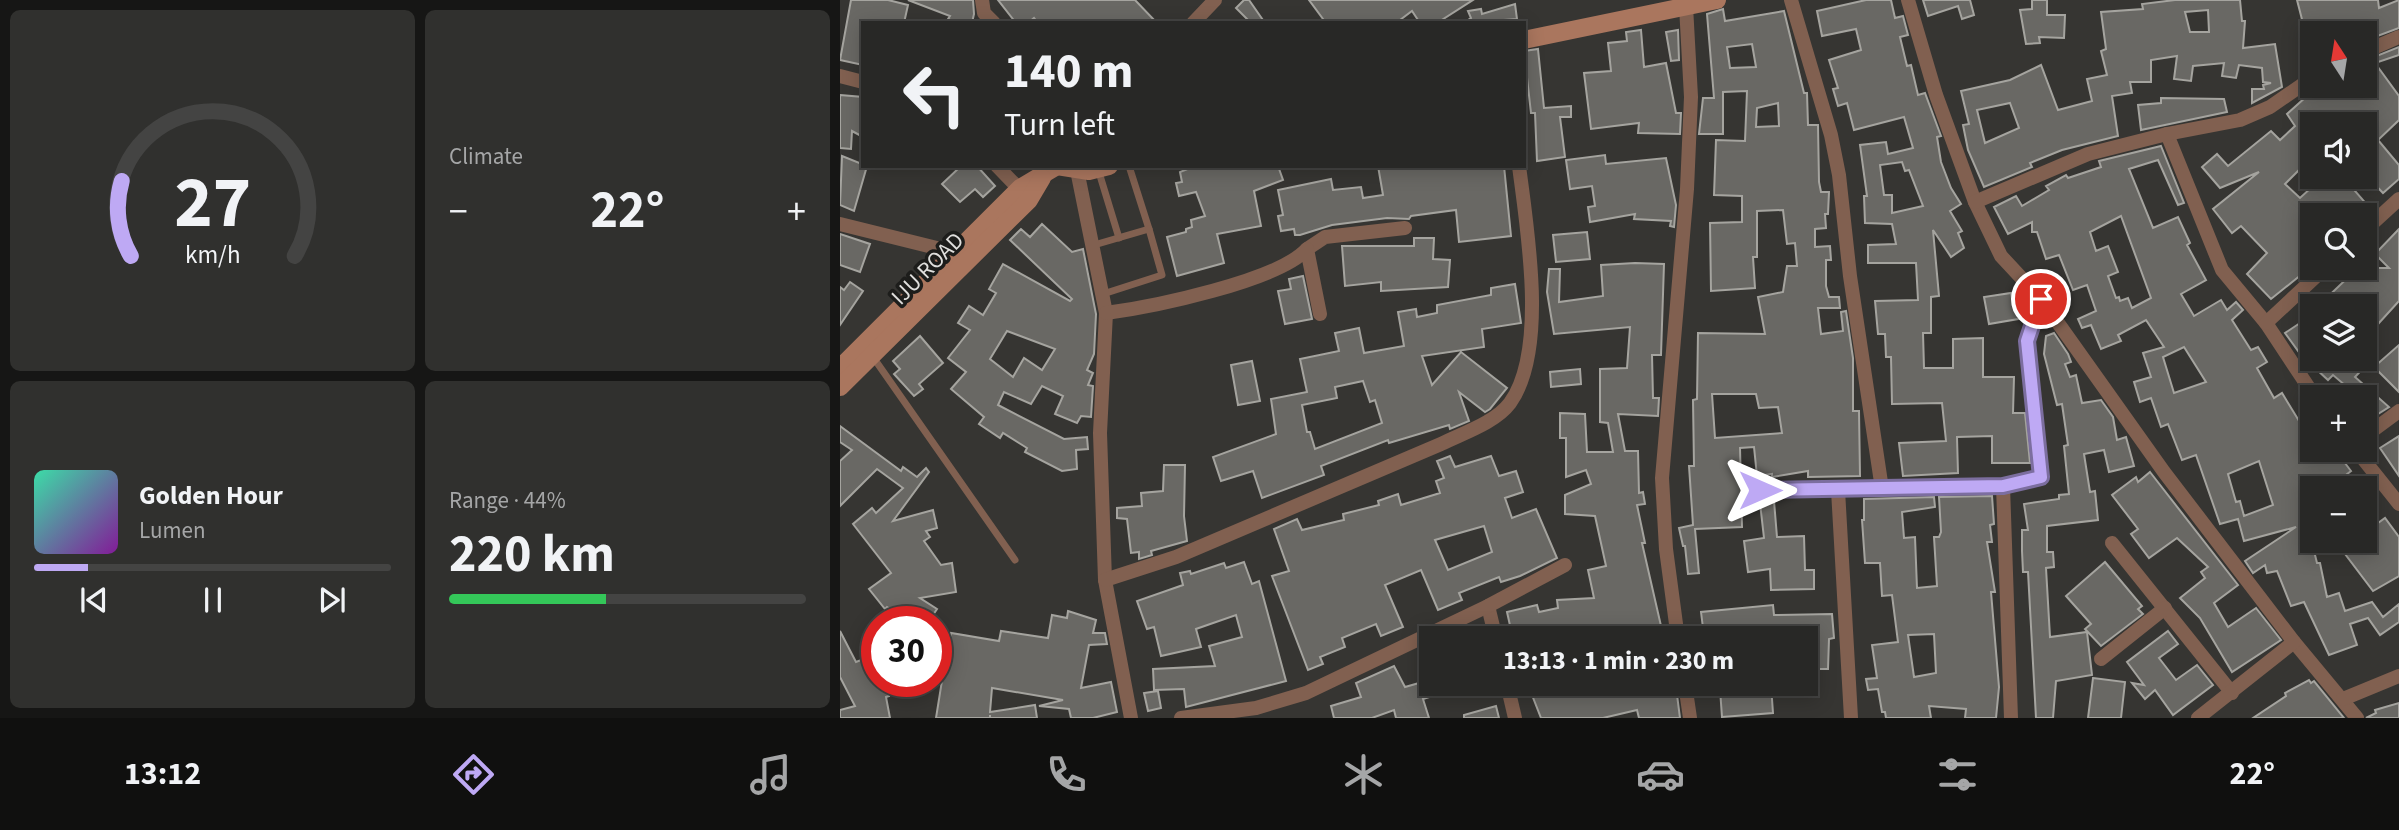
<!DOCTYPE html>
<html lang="en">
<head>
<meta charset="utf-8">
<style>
	:root { --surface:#282826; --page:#30302e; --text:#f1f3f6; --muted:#a5a6a7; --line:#444443; --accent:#bea9f4 }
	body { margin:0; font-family:"Source Sans 3",sans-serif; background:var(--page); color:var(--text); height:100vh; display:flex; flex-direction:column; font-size:26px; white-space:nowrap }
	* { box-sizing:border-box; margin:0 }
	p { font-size:23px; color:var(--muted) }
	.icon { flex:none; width:38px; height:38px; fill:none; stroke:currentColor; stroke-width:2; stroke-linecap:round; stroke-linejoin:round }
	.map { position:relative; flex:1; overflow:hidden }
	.panel { display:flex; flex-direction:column; gap:10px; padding:10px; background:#161615; width:840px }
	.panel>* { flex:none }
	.guide { position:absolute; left:21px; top:21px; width:665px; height:147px; border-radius:0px; box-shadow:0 4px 18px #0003,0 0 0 2px var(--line); background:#282826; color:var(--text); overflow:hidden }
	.needle { width:46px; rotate:348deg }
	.fabs { position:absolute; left:1460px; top:21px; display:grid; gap:14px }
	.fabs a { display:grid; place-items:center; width:77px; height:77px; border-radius:0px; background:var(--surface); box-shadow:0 4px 18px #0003,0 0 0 2px var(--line); font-size:35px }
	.speed { position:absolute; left:21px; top:606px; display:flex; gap:14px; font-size:35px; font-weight:700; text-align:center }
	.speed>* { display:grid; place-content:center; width:91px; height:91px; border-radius:50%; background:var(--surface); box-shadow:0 4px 18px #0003,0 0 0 2px var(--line); line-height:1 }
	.speed .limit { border:10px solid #d22; background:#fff; color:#111 }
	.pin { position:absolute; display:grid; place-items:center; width:60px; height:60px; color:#fff; margin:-30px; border:4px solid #fff; border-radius:50%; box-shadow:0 2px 7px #0007 }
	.me { position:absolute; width:77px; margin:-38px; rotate:90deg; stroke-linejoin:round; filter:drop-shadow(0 0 5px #0008) }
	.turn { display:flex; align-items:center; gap:24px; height:147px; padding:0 28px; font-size:32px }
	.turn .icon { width:91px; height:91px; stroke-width:2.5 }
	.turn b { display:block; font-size:49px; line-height:60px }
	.big { font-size:52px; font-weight:700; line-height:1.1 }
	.panel .tile { flex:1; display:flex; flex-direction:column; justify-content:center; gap:10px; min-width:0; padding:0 24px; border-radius:10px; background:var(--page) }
	.panel .dial { align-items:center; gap:0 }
	.dial svg { height:182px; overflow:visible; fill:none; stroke:var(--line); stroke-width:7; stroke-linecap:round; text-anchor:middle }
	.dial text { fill:var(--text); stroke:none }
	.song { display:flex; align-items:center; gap:21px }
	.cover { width:84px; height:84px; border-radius:10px; background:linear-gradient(135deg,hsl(160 70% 55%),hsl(290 70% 35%)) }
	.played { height:7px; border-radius:4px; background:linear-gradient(90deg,var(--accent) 15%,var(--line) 15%) }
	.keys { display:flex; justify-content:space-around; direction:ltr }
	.heat { display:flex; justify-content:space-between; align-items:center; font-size:38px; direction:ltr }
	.charge { height:10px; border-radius:5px; background:linear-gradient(90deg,#34c759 44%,var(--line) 0) }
	.panel .tiles { flex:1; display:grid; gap:10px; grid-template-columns:repeat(2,1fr) }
	.trip { position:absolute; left:579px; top:626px; width:399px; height:70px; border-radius:0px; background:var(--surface); box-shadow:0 4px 18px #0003,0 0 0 2px var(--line); font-weight:700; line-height:70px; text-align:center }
	.tab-bar { display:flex; height:112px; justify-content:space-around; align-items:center; background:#10100f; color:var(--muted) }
	.tab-bar .icon { width:49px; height:49px }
	.tab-bar .selected { color:var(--accent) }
	.tab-bar b { font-size:32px; color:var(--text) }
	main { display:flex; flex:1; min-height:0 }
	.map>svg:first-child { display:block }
	.building { fill:#696864; stroke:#a5a49f; stroke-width:2; fill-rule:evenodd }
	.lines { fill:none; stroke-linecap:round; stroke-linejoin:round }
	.service { stroke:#816050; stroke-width:7 }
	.minor { stroke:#816050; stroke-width:14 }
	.secondary { stroke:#aa765e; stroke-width:18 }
	.route-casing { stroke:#7c6e9f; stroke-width:18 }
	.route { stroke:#bea9f4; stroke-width:12 }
	.labels { text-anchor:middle; stroke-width:7; stroke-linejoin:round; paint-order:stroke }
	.street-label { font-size:23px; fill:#dfdedc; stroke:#1d1d1b }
</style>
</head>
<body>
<main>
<section class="panel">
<div class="tiles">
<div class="tile dial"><svg viewBox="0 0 100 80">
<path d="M14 69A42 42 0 1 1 86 69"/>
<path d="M14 69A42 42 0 0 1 10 36" stroke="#bea9f4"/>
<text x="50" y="56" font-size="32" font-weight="700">27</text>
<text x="50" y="72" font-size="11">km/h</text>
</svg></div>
<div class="tile"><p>Climate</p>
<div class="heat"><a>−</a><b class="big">22°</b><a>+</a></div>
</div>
<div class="tile">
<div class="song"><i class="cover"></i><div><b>Golden Hour</b><p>Lumen</p></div></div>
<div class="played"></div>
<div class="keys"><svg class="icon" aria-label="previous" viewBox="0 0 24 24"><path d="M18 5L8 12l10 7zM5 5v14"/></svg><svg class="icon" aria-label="pause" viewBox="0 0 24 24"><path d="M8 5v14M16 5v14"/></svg><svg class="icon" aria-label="next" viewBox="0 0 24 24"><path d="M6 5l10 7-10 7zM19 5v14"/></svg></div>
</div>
<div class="tile"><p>Range · 44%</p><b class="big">220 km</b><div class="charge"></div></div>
</div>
</section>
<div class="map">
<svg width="1559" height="718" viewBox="0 0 1559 718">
	<rect width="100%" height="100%" fill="#363532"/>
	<g class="building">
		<polygon points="11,0 48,0 68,5 64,23 23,23 23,65 0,60"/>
		<polygon points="68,0 133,0 134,14 132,23 118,23 108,19 110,16"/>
		<polygon points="158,0 295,0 317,23 198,23 194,18 188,23 176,23"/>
		<polygon points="404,0 409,0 425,23 411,23 396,8"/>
		<polygon points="469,0 633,0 597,23 580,23 572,11 556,23 486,23"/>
		<path d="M1026,0H1051L1055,18L1063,16L1068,35L1060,37L1067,66L1071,65L1078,95L1085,93L1101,136L1097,137L1101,162L1111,188L1121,204L1110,211L1122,231L1118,233L1124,248L1111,257L1093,230L1099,296L1091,297V333H1083L1084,368H1113V339L1143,338V377H1174L1173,413H1185L1190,463H1152V436L1117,437L1118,473L1063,476L1059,443L1106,441L1102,403L1052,404L1051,357H1046L1045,334H1038L1035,301L1078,300L1076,263H1028V245L1056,244L1052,224L1025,223L1024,196H1027L1020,145L1046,142L1048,154L1073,148L1064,117L1014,130L1007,103L998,106L993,89L998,88L989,60L1021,50L1016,29L982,36L977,11ZM1062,162L1065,171L1069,170L1083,206L1052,213V195H1044L1040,165Z"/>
		<polygon points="1083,0 1130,0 1134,15 1122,19 1118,6 1088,16"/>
		<polygon points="1192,0 1207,0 1207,15 1225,15 1224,38 1199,37 1200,43 1186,44 1180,10 1192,9"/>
		<path d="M1335,0H1400L1402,21H1405L1403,48L1435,44L1442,87L1412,103V89H1424L1423,85L1431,83L1423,82L1422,68L1399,65L1396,78L1382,76L1384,63L1353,66L1351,81L1334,79L1337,56L1311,60V82H1290L1292,93L1272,96L1278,136L1222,150L1190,163L1192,167L1144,187L1128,150L1123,125L1129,124L1121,91L1170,80L1201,65L1218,110L1252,101L1247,79L1267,75L1261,51L1266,49L1261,12L1303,9L1302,4ZM1368,10L1369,32H1350L1345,12ZM1170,103L1179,128L1145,143L1137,110Z"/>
		<polygon points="1457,0 1538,0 1539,8 1559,0 1559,28 1524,41 1524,33 1520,33 1517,26 1466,35"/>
		<polygon points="675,4 677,19 623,23 631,18 628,11 641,9 642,14"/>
		<path d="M883,9L885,21L944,11L964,93H967L968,125H978L979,182L981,192H989L988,214H985L986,228L975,229V247L990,246L991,260H986V286L989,297H999L1000,308H978L981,334L1003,331L1001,312L1006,311L1013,358V411H1019L1020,476L968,477V471L932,477V474L917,476L914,447L900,448L902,527L855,529L859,573L848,574L845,546H843L839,528L853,525L849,466H854L853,400L857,399L858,333L925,334L918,297L943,292L947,266H957L955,243L947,244L943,210L917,211V257H913L915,288L871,291L870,223L902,222V196L874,195L876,140L905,141L907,91L883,92V134H859L863,98H874L867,14ZM912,44L916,67L890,68L887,47ZM938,103L939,126L916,127L917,108ZM872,394H916L919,408L938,407L942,433L875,438Z"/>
		<polygon points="801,30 804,67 826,63 836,113 841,113 840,134 798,133 799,123 751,129 744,73 771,71 768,43 787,41 786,32"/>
		<polygon points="838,30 839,60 831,61 826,32"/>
		<polygon points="1559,47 1559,55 1535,63 1559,96 1559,120 1538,140 1559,165 1559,179 1543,193 1524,173 1524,124 1472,124 1472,167 1467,162 1445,184 1460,198 1483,177 1503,177 1529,207 1519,215 1472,215 1472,266 1431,299 1407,274 1427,253 1401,226 1392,233 1373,209 1419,172 1380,188 1362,167 1377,154 1388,166 1431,131 1440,140 1455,126 1447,114 1476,88 1484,96 1496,86 1524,86 1524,61"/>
		<polygon points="698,49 704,108 731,106 731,117 720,117 725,157 697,161 695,113 691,113 684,51"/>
		<polygon points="0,95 23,97 23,137 12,131 11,149 0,148"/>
		<polygon points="1321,98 1384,99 1387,112 1301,130 1298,105 1321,103"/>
		<path d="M1321,146L1344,203L1338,205L1318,160L1289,169L1313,228L1338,217L1350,243L1347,245L1366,280L1341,294L1354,316L1381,300L1387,310L1396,302L1403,310L1392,320L1411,350L1418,347L1427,362L1417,368L1434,398L1442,393L1464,429L1472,423V450H1478L1482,455L1487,450H1495L1511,471L1489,488H1472V543L1477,563H1480L1487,597L1499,593L1505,611L1532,602L1543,617L1559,604V622L1540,635L1528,618L1510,624L1517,645L1489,655L1464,602L1451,606L1437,571L1427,573L1425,565L1413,573L1405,561L1456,527L1404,541L1398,519L1380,524L1356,455L1342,460L1328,424L1321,427L1311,398L1300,402L1294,382L1311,377L1303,353L1324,347L1306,320L1278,335L1281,341L1261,349L1251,325L1242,328L1238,319L1256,311L1247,285L1233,290L1219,255L1206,259L1197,232H1192V222L1168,234L1154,207L1176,196L1182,206L1209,190L1206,186L1226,175L1228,178L1261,167L1259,161ZM1281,216L1311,298L1292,308L1288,298L1280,301L1279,297L1276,298L1268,276L1278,272L1268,246L1256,251L1250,232ZM1344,347L1366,382L1334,393L1323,357ZM1419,461L1433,505L1404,516L1400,501L1396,502L1388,474Z"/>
		<polygon points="765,155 766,164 826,158 836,205 834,227 830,226 831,221 794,219 795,214 750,222 748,207 755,206 752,186 730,189 726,160"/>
		<polygon points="2,156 27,166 14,211 0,205"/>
		<polygon points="121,166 137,166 155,186 143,197 135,189 120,202 102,184"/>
		<polygon points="355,166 438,166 443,180 414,191 421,226 377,234 384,263 337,276 327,237 346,232 346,229 352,227 351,220 365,216 356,192 339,196 336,183 342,182 340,172"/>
		<polygon points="538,166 664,166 671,236 619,242 616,210 571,216 569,219 547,218 492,225 460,235 455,235 454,229 441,231 438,216 443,215 438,190 491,179 493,190 521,187 523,198 543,195"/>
		<path d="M202,224L232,252L243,249L256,314L254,354L247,370L253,373L248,385L253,386L251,417L241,416L237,423L215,414L223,396L202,386L191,404L164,392L158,405L224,439L247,437L248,449L236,450L237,469L222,471L185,452L187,448L163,433L160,438L139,424L144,417L111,389L126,372L108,358L130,330L118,323L129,306L143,315L156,293L149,289L163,264L230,301L232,299L170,240L181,229L190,237ZM167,331L215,349L202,370L184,358L173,377L150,359Z"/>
		<polygon points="1559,229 1559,301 1539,323 1532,316 1524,324 1524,306 1478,306 1518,268 1549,268 1535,254"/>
		<polygon points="747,232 750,259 716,262 713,235"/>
		<polygon points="0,234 30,244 20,272 0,265"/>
		<polygon points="574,238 594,238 593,259 610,260 608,287 541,291 541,282 505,286 502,246 574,246"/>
		<polygon points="795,263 824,264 821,355 812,355 813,398 819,398 818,416 778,414 785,451 798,451 799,493 803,492 805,504 797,505 805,543 802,543 824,639 673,639 667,612 697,605 699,612 718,608 717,600 754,598 748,570 766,566 755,516 725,514 725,495 751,484 746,470 726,477 726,438 720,438 720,413 745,414 747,452 773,452 768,423 760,422 760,369 787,368 790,327 714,334 707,292 709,269 720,269 719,302 763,296 761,265"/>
		<polygon points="463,276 472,319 445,324 438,291 451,289 449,279"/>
		<polygon points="10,282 23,291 0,325 0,287 4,290"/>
		<path d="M675,284L681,323L642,329L644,347L582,356L592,385L621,352L667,388L650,409L645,412L619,392L629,421L610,429L609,425L549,443L548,440L481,466L484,475L422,498L413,471L381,481L373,457L436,434L431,399L467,392L460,359L499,351L495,333L519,328L524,353L564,346L558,312L576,309L577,317L597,313V305L651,295V288ZM523,381L530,402L535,400L542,423L475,449L470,432H467L462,405L497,398L495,387Z"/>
		<polygon points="1171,293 1174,310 1186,313 1184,318 1149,324 1144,297"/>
		<polygon points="1472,315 1472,359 1532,359 1515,377 1549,407 1538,414 1536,412 1524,424 1524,397 1519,397 1493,375 1488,380 1461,355 1445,333"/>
		<polygon points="1214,333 1228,354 1231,362 1225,364 1230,377 1236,375 1242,403 1261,400 1273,417 1277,440 1286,437 1294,466 1269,472 1264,450 1244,454 1250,492 1255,491 1258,520 1207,526 1207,552 1213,552 1214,567 1206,568 1210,637 1247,632 1252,675 1216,681 1213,718 1196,718 1188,572 1183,572 1182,551 1182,530 1188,530 1184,504 1219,499 1219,495 1229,494 1224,446 1228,445 1222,404 1217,405 1204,354 1206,336"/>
		<polygon points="80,336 103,363 79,384 83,389 74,396 54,374 60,369 53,361"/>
		<polygon points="1559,345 1559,392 1534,367"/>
		<polygon points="412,361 420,401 398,405 391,365"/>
		<polygon points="740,369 741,384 711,387 710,372"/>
		<polygon points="0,426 61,471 63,467 77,477 86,468 89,472 53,521 93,510 97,528 86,531 90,537 84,541 101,565 112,563 116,592 80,598 97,609 89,621 69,621 47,607 45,609 29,589 51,573 13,524 32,508 36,513 63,488 37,469 0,506 0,461 12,450 0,442"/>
		<polygon points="1559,436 1559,476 1540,448"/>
		<path d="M610,456L615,467L651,456L659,476L676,471L683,492L665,498L672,518L696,509L717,558L680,576L661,582L659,577L619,593L622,600L598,610L581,570L545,585L563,627L541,636L536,624L502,638L505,647L480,657L483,664L468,670L432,576L449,571L434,529L457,519L462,530L499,521L504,520L503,514L539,505L538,501L558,494L561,505L600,493L596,481L604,478L597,461ZM644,526L652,552L608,570L595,540Z"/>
		<polygon points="324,465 345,465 344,516 347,541 311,551 312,555 299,559 299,552 291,553 287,519 277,518 277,508 302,506 301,493 323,491"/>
		<polygon points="1310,472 1398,585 1374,603 1388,627 1416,608 1441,640 1392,672 1360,618 1340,598 1365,578 1361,572 1368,567 1337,538 1309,558 1291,534 1298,529 1272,495 1296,477 1298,482"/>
		<path d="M1152,496L1154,524L1150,525L1152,542H1147L1155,592H1151L1159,687L1156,718H1125L1126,709L1089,706L1091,718H1046L1045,712H1042L1038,689L1028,690L1026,679L1037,678L1032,645L1058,642L1052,595L1042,596L1040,563H1025L1022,520H1024V499L1094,497L1095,507L1062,512L1064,538L1075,537L1077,588L1097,586L1094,537H1099L1101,532L1099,497ZM1094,634L1096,673L1074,677L1068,635Z"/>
		<polygon points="934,501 937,537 964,536 965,570 974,570 974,589 931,590 930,569 908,572 904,541 924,538 920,503"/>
		<polygon points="1534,505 1538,523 1545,518 1559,537 1559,576 1533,591 1502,550 1505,548 1500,541 1524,541 1524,512"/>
		<polygon points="404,562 412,584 419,581 446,681 346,707 344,689 314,690 313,669 375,666 369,646 402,637 396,615 356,629 361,647 321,656 314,627 307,629 297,601 343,585 340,573 350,571 351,574 384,563 386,568"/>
		<polygon points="1265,562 1302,606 1298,609 1303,614 1261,646 1245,629 1251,624 1226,596"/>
		<polygon points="933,605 934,615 992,614 994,638 989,639 988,669 966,669 966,639 852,639 852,629 863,628 861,612"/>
		<polygon points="228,611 256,620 253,633 265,633 267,644 249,645 241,688 271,682 277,712 253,718 231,718 229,709 199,706 223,700 152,688 150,712 195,705 197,718 150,718 150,715 150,718 96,718 105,662 96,662 96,645 108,646 111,633 159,641 161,631 208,638 212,615 227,618"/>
		<polygon points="0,631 16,662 37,654 37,681 75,681 76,684 48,692 49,696 46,697 50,718 0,718 0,710 15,706 0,677"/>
		<polygon points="1328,631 1338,644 1319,658 1336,680 1357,665 1373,685 1333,715 1315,690 1305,699 1292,683 1304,685 1287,662"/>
		<polygon points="592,659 592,684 621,684 621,687 583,699 589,718 556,718 554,710 532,718 494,718 491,706 521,697 516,683 554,666 565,687 586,681 580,662"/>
		<polygon points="1253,678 1285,682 1281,718 1248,718"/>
		<polygon points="1469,680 1471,683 1474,681 1504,718 1413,718 1446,696 1445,693"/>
		<polygon points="702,684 778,684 780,695 836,687 840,718 799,718 797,710 763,718 701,718 692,695 703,692"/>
		<polygon points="931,685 933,713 882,717 880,689"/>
		<polygon points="318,691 321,708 308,711 304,693"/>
		<polygon points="1559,703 1559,718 1526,718 1536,713 1535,710"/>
		<polygon points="656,706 659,718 624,718 624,715"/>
	</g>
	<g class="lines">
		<g class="service">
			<polyline points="258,169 279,238"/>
			<polyline points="254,245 309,229 289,166"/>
			<polyline points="263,294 322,275 309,229"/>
			<polyline points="33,357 175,560"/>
		</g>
		<g class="minor">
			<polyline points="142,0 144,13 154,23"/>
			<polyline points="951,0 991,135 999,175 1010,276 1042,489"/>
			<polyline points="1068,0 1096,95 1135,202 1161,256 1201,299 1324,472 1454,642 1517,718"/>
			<polyline points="353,23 375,0"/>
			<polyline points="1524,52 1559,37"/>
			<polyline points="0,76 23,82"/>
			<polyline points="1327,134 1382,270 1426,323 1475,397"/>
			<polyline points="157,166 185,195"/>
			<polyline points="237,170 266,313 260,433 265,580 291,718"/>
			<polyline points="1135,202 1248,154 1327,134 1400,120 1430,107 1472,78"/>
			<polyline points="0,224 117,253"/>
			<polyline points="1524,231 1559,199"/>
			<polyline points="467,249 485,237 565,228"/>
			<path d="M266,313C312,307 438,281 467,249L480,314"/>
			<polyline points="1426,323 1485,268"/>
			<polyline points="1524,437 1559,411"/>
			<polyline points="1516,450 1559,504"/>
			<polyline points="1163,486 1171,718"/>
			<polyline points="920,490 1163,486 1201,477 1187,341 1201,299"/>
			<polyline points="998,490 1011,718"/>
			<polyline points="1272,543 1392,693"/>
			<path d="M265,580L336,557L601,444C623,433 655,423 670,403C708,350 687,229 679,166"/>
			<polyline points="648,606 656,639"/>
			<polyline points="838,639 826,549 822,478 847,189 851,97 846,6"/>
			<polyline points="1261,659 1325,608"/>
			<polyline points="667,684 675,718"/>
			<polyline points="845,684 850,718"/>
			<polyline points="1503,699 1559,676"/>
			<polyline points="341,718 416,708 466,693 648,606 725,565"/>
			<polyline points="1358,718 1454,642"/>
		</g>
		<g class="secondary">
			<polyline points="684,40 877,0"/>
			<polyline points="217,166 249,171 269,166"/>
			<polyline points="0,368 180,188 217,166"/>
			<polyline points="0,387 189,200 202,178"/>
		</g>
	</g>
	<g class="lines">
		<g class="route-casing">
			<polyline id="route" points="920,490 1163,486 1201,477 1187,341 1201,299"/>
		</g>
		<use href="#route" class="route"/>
	</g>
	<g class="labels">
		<g class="street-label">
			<text transform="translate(87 268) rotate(-45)" y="8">IJU ROAD</text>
		</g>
	</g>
</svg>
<div class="fabs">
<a><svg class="needle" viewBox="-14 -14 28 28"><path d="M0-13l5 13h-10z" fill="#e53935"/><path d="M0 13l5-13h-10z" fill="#a5a6a7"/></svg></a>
<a><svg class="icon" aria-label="sound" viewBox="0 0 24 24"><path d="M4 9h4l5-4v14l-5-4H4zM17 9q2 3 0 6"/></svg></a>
<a><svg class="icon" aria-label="search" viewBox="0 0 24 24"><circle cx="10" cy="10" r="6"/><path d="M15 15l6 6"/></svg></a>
<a><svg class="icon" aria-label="layers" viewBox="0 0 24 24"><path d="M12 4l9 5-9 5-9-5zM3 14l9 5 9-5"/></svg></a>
<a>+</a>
<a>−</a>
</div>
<div class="speed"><div class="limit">30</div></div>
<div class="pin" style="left:1201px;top:299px;background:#d93025"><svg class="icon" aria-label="arrive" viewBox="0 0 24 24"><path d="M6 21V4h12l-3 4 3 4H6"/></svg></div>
<svg class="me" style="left:920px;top:490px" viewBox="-20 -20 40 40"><path d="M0-17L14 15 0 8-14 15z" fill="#bea9f4" stroke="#fff" stroke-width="4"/></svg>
<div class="trip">13:13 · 1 min · 230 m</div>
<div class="guide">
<div class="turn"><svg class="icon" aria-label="left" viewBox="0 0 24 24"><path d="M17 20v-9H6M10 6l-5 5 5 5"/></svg><div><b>140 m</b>Turn left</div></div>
</div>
</div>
</main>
<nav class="tab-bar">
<b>13:12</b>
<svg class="icon selected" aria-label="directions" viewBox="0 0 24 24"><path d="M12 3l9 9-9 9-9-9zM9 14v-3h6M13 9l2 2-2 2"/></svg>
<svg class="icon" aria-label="music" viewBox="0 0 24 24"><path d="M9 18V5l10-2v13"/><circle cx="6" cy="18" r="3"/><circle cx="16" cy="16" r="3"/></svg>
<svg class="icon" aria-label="phone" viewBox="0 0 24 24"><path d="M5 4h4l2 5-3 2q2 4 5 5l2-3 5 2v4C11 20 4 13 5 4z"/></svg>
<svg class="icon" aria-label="climate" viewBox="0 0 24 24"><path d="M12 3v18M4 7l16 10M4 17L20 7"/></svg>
<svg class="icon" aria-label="car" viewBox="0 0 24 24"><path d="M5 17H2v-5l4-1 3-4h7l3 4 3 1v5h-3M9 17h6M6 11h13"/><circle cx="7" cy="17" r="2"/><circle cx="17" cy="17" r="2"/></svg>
<svg class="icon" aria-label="filters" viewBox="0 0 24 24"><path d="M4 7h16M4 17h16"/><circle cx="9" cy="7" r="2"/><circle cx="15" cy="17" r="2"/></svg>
<b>22°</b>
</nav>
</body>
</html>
